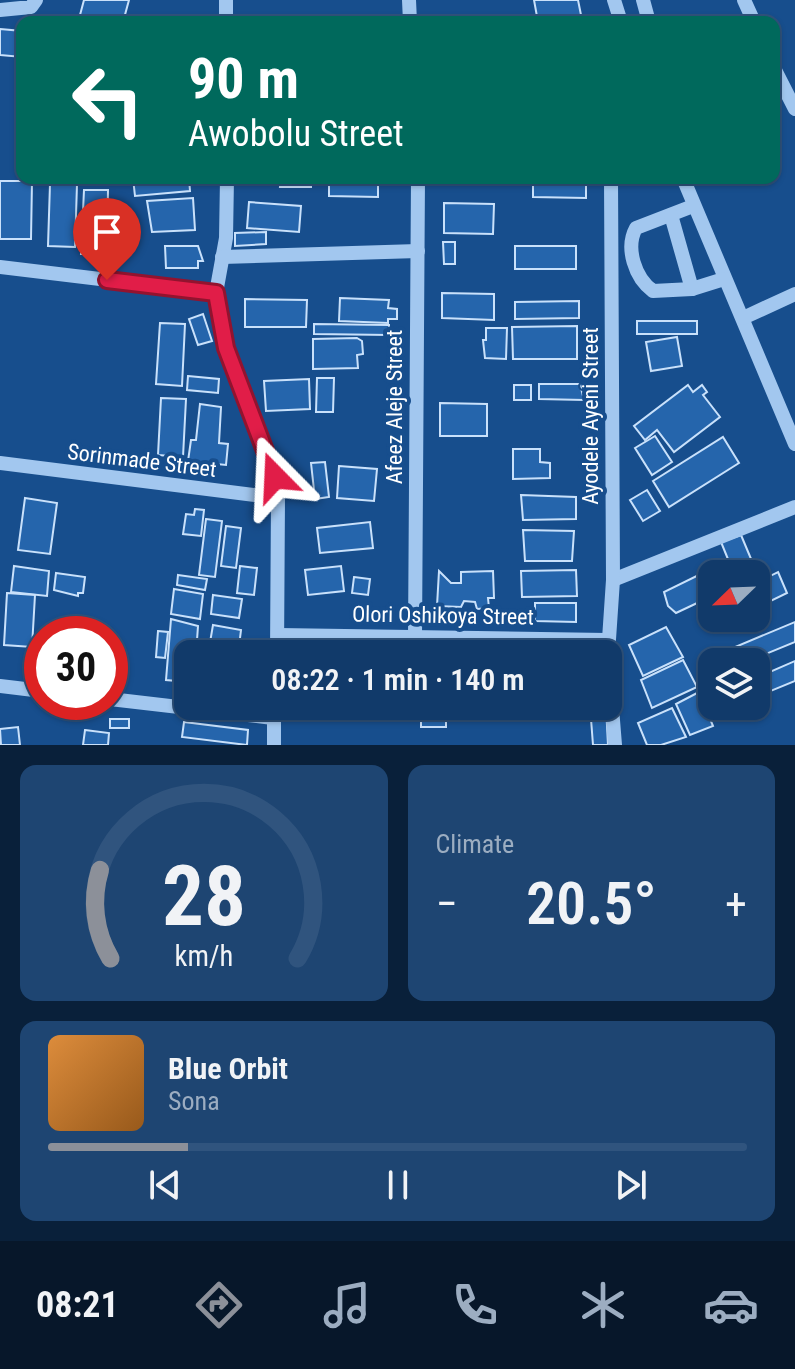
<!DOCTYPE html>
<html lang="en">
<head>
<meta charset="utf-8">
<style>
	:root { --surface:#113a6a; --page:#1e4572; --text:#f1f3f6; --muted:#9cadc1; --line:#30547e; --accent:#8c9099 }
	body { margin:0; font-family:"Roboto Condensed",sans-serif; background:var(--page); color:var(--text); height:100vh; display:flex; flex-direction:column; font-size:30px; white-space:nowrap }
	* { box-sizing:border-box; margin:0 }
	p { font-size:26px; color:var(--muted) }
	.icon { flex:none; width:44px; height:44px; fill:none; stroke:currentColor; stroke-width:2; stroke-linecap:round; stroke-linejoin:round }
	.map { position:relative; height:745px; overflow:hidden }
	.details { display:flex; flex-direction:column; gap:20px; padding:20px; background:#09203a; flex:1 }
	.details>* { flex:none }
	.guide { position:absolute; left:16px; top:16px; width:764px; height:168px; border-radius:16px; box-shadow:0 2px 6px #0004,0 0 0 2px var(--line); background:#00695c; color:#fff; overflow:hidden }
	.needle { width:52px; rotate:247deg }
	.tools { position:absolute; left:698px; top:560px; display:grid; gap:16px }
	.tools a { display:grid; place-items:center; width:72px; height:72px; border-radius:16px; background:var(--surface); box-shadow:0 2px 6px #0004,0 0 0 2px var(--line); font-size:40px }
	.speed { position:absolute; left:24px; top:616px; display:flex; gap:16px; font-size:40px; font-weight:700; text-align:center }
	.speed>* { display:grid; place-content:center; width:104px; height:104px; border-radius:50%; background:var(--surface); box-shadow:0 2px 6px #0004,0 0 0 2px var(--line); line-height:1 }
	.speed .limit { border:12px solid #d22; background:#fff; color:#111 }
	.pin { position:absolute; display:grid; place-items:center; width:68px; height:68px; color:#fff; margin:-82px -34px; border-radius:50% 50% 50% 0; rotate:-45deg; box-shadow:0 0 8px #0007 }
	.pin .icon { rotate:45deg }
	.me { position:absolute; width:88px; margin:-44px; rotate:339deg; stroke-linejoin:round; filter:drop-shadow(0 0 6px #0008) }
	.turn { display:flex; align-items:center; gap:28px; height:168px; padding:0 40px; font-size:36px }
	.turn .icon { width:104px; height:104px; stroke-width:2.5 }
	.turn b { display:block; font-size:56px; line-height:68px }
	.big { font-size:60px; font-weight:600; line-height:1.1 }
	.details .tile { flex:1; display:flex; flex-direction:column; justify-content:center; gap:12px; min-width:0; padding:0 28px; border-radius:16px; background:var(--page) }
	.details .dial { align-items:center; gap:0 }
	.dial svg { height:208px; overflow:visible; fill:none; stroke:var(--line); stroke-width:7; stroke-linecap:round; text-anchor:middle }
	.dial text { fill:var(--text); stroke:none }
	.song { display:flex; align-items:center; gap:24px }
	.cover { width:96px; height:96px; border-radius:12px; background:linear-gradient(135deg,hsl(30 70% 55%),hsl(30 70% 35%)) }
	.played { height:8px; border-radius:4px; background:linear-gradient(90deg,var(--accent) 20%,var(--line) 20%) }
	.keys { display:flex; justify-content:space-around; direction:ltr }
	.heat { display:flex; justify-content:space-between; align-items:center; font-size:44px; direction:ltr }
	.details .tiles { flex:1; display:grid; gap:20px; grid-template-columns:1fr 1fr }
	.tile:last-child { grid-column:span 2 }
	.trip { position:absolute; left:174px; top:640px; width:448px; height:80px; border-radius:16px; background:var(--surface); box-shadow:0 2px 6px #0004,0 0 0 2px var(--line); font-weight:600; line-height:80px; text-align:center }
	.menu { display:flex; height:128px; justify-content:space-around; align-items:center; background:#07172a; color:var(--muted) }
	.menu .icon { width:56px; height:56px }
	.menu .active { color:var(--accent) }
	.menu b { font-size:36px; color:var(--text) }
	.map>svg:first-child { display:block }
	.building { fill:#2565ac; stroke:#c9e1fb; stroke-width:2 }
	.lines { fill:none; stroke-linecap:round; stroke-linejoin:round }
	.minor { stroke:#a2c7ef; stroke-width:14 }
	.route-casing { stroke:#92132f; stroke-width:20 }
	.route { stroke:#e11d48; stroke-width:14 }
	.labels { text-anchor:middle; stroke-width:8; stroke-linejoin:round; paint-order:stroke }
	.street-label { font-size:22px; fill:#fff; stroke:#174e8d }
</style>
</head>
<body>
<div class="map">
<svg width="795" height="745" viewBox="0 0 795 745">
	<rect width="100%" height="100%" fill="#174e8d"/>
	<g class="building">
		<polygon points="84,0 129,0 123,22 80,15"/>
		<polygon points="534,0 578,0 581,15 538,22"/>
		<polygon points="0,29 22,31 22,57 0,55"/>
		<polygon points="133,178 189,178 190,191 135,196"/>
		<polygon points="281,178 311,178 311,187 280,187"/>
		<polygon points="329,178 378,178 378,197 329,196"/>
		<polygon points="533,178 586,178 586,198 533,197"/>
		<polygon points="0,181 32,181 31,239 0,239"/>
		<polygon points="50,184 77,184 75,247 48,246"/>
		<polygon points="84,190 108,190 107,249 110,249 110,254 81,254"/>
		<polygon points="193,198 195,230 152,232 147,201"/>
		<polygon points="249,202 301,206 299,232 247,228"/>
		<polygon points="444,203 494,204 493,234 444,233"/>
		<polygon points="266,232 266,244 235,246 235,233"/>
		<polygon points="443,242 455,242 455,264 444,264"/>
		<polygon points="165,246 198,246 203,261 198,261 198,268 166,268"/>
		<rect x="515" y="246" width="61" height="23"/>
		<polygon points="442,293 494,294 494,320 442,318"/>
		<polygon points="340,298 389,300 388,308 397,309 397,319 388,319 388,323 339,321"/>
		<polygon points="245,299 307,300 306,327 245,327"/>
		<polygon points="579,301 579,318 515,319 515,302"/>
		<polygon points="203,314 212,341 198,345 189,319"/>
		<rect x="637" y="321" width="60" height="13"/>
		<polygon points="160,323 185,324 182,386 156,384"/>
		<polygon points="314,324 389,325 389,335 314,334"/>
		<polygon points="577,326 577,359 513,359 512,327"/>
		<polygon points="486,328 507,328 506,359 485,358 483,340 486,340"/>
		<polygon points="677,337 682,366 651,371 646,342"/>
		<polygon points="357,338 362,341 363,354 357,355 358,368 313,369 313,339"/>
		<polygon points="188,376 219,379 218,393 187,390"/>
		<polygon points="317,378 334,378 333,412 316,412"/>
		<polygon points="309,379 310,409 266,411 264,381"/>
		<polygon points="539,384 580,384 584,400 539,399"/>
		<rect x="514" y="385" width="17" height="15"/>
		<polygon points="688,385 693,392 702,385 707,392 703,395 720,417 674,452 657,430 645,440 634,426"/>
		<polygon points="161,398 186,399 183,457 158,455"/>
		<polygon points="440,403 487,404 487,436 440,436"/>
		<polygon points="200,404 221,407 219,443 228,444 226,465 188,461 191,440 196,440"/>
		<polygon points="655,436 672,462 652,475 635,448"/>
		<polygon points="723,437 739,463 669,507 653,481"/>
		<polygon points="513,449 540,449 540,462 550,463 550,478 513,479"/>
		<polygon points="325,462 329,497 315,499 311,463"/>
		<polygon points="339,466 377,469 374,501 337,498"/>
		<polygon points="647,490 660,511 643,521 630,500"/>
		<polygon points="521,495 576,497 576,519 523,520"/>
		<polygon points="25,498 57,503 50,554 18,550"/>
		<polygon points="195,509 204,510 201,536 183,534 186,514 194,515"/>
		<polygon points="206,519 222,521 215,577 199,575"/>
		<polygon points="370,522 373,548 320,553 317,528"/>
		<polygon points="226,526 241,528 236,568 221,566"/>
		<polygon points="523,530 574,531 572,561 525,561"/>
		<polygon points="741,535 754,566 734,574 721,542"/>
		<polygon points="14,566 49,571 47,596 11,592"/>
		<polygon points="240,566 257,568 254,595 237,593"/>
		<polygon points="341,566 344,591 308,595 305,570"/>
		<polygon points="717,566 719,574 712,574 712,596 676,613 668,606 664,592"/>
		<polygon points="576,570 577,596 522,597 521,571"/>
		<polygon points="439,571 451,583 461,583 461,572 493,571 494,598 488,598 489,608 477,609 475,602 464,601 461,607 437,606"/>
		<polygon points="778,572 787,593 756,608 756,583"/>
		<polygon points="56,573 85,577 83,593 78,593 78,596 54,590"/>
		<polygon points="178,575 207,579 205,590 177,585"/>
		<polygon points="354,577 370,579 368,595 352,593"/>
		<polygon points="174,589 203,594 200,619 171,614"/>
		<polygon points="7,593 35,595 32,647 4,645"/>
		<polygon points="213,595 242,599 239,618 211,614"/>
		<polygon points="535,603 576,603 576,622 535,621"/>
		<polygon points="171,619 198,626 196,654 188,654 188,682 166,680"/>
		<polygon points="795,622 795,642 746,662 733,662 728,650"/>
		<polygon points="213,625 241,630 238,654 208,654"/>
		<polygon points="666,627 683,657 643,676 629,645"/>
		<polygon points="158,631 168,632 165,658 156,657"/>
		<polygon points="683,660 697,687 652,708 641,680"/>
		<polygon points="795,661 795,681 756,697 756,678"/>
		<polygon points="699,692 713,726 690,735 676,704"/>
		<rect x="421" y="706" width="25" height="21"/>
		<polygon points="590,706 606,706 608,745 593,745"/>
		<polygon points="672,708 686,737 661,745 647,745 638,723"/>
		<rect x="110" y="719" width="19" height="9"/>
		<polygon points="184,722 248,730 247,745 182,737"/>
		<polygon points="18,727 20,745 1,745 0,729"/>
		<polygon points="85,730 109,733 108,745 83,745"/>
	</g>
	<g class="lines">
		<g class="minor">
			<polyline points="226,0 226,22"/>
			<polyline points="409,0 410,22"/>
			<polyline points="614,0 621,22"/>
			<polyline points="643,0 649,22"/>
			<polyline points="744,0 754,22"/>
			<polyline points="0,10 31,7 36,0"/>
			<polyline points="774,68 795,109"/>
			<polyline points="227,178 226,238 216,293 220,319 226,348 275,477 278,498 277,654"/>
			<polyline points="683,178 795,444"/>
			<path d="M693,206L636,228C625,248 635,278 653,291L692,289L724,279"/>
			<polyline points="671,215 692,289"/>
			<polyline points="222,257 418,251"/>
			<polyline points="0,267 216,293"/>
			<polyline points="743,318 795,294"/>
			<polyline points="0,463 278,498"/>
			<polyline points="613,580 795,507"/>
			<polyline points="279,635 607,640"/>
			<polyline points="415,637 418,178"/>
			<polyline points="608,654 613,580 611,178"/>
			<polyline points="608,658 615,745"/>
			<polyline points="0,686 42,691"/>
			<polyline points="110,699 273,718"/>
			<polyline points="274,706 274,745"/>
		</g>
	</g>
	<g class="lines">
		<g class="route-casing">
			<polyline id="route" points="107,280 216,293 226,348 275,477"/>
		</g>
		<use href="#route" class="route"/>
	</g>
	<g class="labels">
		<g class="street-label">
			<text transform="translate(394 407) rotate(-90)" y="8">Afeez Aleje Street</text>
			<text transform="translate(590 416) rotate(-90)" y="8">Ayodele Ayeni Street</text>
			<text transform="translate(142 460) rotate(7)" y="8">Sorinmade Street</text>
			<text transform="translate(443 615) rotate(1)" y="8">Olori Oshikoya Street</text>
		</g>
	</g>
</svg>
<div class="tools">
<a><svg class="needle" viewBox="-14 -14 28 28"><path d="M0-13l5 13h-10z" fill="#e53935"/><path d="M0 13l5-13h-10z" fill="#9cadc1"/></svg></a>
<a><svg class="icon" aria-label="layers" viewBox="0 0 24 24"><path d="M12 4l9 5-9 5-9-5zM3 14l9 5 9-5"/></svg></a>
</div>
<div class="speed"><div class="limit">30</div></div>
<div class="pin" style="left:107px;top:280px;background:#d93025"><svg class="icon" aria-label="arrive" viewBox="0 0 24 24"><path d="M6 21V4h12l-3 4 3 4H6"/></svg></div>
<svg class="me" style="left:275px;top:477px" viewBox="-20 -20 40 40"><path d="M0-17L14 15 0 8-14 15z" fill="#e11d48" stroke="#fff" stroke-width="4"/></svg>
<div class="trip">08:22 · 1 min · 140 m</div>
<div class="guide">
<div class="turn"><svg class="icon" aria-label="left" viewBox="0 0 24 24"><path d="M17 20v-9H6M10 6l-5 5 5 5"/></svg><div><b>90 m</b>Awobolu Street</div></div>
</div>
</div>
<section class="details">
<div class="tiles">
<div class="tile dial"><svg viewBox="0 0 100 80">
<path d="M14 69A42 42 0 1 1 86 69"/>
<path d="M14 69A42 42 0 0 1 10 35" stroke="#8c9099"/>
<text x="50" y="56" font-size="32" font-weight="700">28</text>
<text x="50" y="72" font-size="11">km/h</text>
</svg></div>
<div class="tile"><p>Climate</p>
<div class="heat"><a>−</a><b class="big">20.5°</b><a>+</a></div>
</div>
<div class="tile">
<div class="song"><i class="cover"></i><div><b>Blue Orbit</b><p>Sona</p></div></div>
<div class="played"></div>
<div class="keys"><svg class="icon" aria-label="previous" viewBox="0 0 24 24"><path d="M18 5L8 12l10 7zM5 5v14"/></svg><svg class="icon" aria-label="pause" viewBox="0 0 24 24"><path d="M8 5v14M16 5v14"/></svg><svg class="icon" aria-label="next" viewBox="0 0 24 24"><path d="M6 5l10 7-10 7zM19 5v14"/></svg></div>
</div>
</div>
</section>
<nav class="menu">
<b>08:21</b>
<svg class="icon active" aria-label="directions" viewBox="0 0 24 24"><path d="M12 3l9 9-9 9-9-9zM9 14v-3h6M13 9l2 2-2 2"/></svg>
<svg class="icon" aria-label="music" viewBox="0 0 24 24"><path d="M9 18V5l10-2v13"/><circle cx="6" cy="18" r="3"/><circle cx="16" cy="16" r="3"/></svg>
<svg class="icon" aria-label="phone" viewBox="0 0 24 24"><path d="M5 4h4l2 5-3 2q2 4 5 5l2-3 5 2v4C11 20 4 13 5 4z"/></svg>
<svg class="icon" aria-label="climate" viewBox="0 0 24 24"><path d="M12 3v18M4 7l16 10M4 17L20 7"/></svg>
<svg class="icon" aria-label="car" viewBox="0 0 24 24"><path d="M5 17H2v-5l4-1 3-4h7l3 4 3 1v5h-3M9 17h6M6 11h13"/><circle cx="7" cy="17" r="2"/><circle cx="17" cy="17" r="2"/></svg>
</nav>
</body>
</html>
